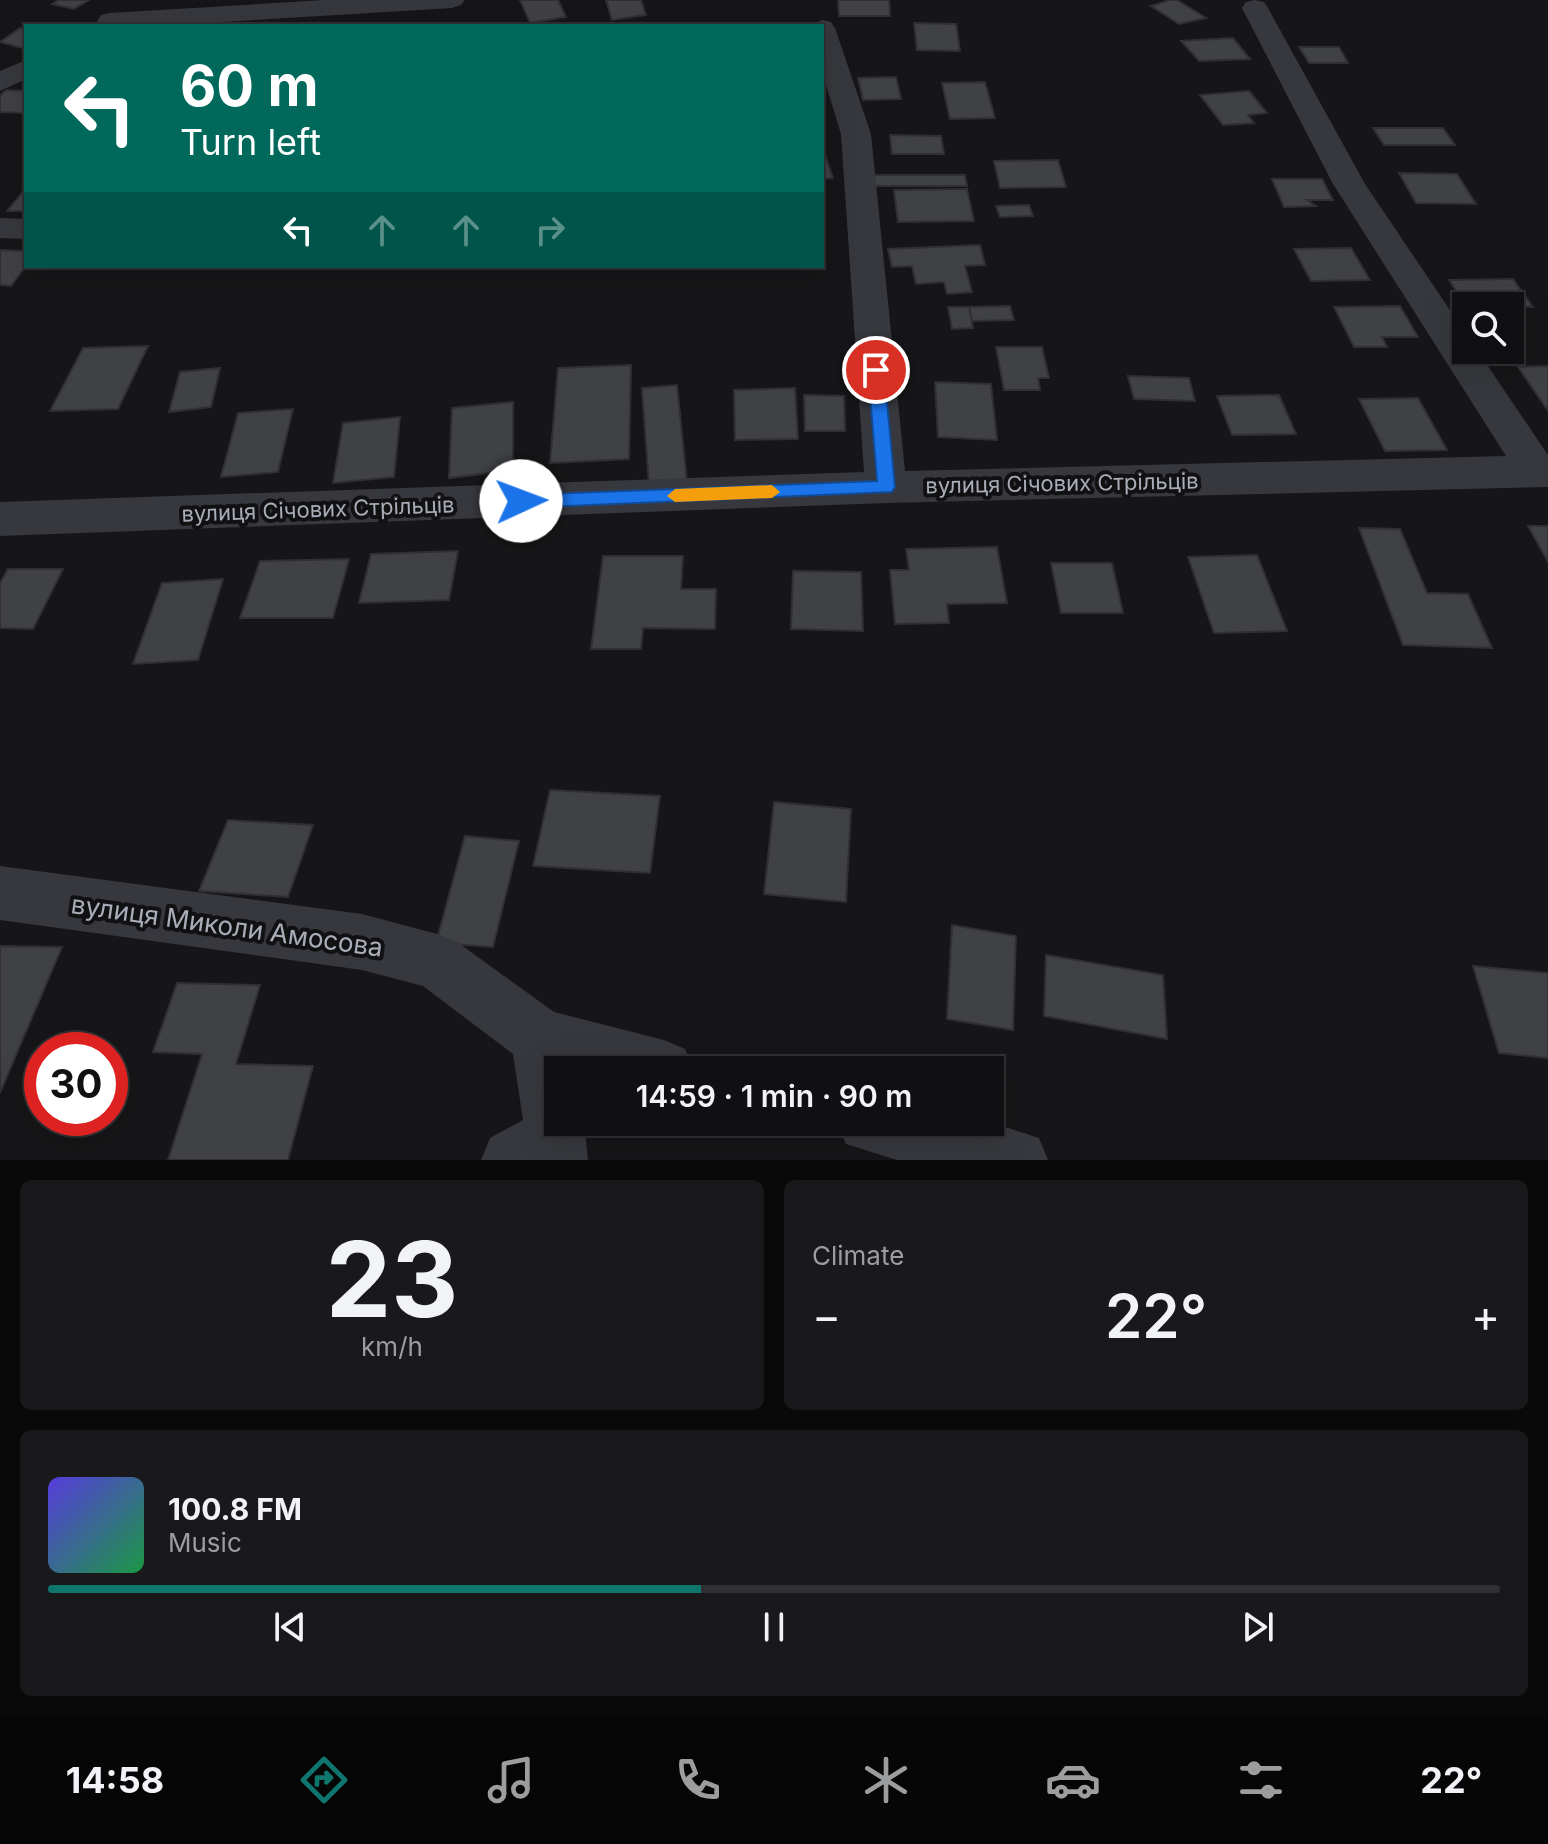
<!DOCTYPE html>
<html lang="en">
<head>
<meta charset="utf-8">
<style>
	:root { --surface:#101012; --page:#19191b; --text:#f1f3f6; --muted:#9c9d9f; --line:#303032; --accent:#0f766e }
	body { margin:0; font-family:Inter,sans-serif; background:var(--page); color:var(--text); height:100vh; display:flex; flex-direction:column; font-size:30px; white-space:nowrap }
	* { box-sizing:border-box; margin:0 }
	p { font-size:26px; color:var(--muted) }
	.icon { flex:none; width:44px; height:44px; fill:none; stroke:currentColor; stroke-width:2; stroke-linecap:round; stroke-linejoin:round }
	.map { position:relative; height:1160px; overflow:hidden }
	.panel { display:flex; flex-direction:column; gap:20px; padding:20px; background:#09090a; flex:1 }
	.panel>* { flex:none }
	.top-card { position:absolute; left:24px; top:24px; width:800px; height:244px; border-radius:0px; box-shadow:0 8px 32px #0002,0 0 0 2px var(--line); background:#00695c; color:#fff; overflow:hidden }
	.tools { position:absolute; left:1452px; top:292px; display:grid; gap:16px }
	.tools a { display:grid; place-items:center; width:72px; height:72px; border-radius:0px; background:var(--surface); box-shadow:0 8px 32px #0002,0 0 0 2px var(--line); font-size:40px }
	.speed { position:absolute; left:24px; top:1032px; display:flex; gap:16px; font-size:40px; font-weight:700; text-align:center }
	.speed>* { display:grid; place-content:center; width:104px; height:104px; border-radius:50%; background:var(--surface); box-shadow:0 8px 32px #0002,0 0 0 2px var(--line); line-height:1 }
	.speed .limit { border:12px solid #d22; background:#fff; color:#111 }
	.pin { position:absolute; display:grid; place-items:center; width:68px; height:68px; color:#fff; margin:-34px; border:4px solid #fff; border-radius:50%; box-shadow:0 2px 8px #0007 }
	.me { position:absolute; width:88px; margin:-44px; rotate:88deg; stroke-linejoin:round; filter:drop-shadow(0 0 6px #0008) }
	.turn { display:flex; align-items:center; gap:28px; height:168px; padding:0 24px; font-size:36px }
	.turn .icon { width:104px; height:104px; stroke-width:2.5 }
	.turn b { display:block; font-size:56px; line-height:68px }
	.lanes { display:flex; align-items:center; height:76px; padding:0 24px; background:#0003; justify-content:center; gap:40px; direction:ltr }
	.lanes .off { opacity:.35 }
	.big { font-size:60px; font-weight:600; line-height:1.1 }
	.panel .tile { flex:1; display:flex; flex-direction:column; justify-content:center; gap:12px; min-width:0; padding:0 28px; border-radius:12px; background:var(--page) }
	.panel .dial { align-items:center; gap:0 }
	.dial b { font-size:104px; line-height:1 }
	.song { display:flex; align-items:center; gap:24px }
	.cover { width:96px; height:96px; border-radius:12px; background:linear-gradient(135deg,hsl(250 70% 55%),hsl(140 70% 35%)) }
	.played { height:8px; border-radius:4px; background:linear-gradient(90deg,var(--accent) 45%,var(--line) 45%) }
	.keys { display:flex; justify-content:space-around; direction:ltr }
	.heat { display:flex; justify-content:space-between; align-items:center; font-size:44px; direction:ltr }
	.panel .tiles { flex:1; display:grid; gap:20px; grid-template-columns:1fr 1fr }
	.tile:last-child { grid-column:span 2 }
	.trip { position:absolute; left:544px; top:1056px; width:460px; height:80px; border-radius:0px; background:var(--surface); box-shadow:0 8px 32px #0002,0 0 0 2px var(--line); font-weight:600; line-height:80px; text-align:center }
	.menu { display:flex; height:128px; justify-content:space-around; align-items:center; background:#060607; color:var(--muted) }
	.menu .icon { width:56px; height:56px }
	.menu .active { color:var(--accent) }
	.menu b { font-size:36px; color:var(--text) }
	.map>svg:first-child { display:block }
	.building { fill:#404145; stroke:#303034; stroke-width:2 }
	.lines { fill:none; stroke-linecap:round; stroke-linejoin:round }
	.minor { fill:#37383d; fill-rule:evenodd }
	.route { fill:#1a73e8; stroke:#114b97; stroke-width:2 }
	.slow { fill:#f59e0b }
	.labels { text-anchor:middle; stroke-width:8; stroke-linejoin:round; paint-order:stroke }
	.street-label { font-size:22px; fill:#a8adb8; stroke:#111113 }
	.near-street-label { font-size:26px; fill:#a8adb8; stroke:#111113 }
</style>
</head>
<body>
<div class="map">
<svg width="1548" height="1160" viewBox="0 0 1548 1160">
	<rect width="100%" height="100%" fill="#161618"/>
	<g class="building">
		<polygon points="59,0 89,0 74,9 52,4"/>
		<polygon points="520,0 558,0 566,17 530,23"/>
		<polygon points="606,0 641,0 646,15 612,20"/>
		<polygon points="838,0 889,0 890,16 839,16"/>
		<polygon points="1170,0 1177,0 1206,18 1179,24 1151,6"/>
		<polygon points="914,23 956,24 960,51 917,50"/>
		<polygon points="20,28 26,30 26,49 0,42"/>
		<polygon points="1233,38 1250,59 1199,61 1181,41"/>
		<polygon points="1299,47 1339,47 1348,63 1309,63"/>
		<polygon points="896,77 901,99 863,100 858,78"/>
		<polygon points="985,82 995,118 950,119 942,83"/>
		<polygon points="6,90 26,91 26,113 0,112 0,96"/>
		<polygon points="1249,91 1267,113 1248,115 1254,123 1223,125 1200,95"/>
		<polygon points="1373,128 1443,128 1455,145 1384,145"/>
		<polygon points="890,135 941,136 944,154 892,154"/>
		<polygon points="822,155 825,155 833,178 822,179"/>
		<polygon points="1058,160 1066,187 1000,188 994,161"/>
		<polygon points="1399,173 1457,174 1476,204 1416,203"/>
		<polygon points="871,175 965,175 967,186 872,186"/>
		<polygon points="1272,179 1322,179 1333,200 1307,200 1316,206 1284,207"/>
		<polygon points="26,188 26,211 7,211"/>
		<polygon points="967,189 974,221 898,222 894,190"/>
		<polygon points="1029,205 1033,216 1000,217 996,206"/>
		<polygon points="980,245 985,265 965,266 972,292 947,294 944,282 916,284 912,266 892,267 888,249"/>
		<polygon points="1351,248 1370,280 1311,281 1294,249"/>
		<polygon points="0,250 26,251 26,266 11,286 0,285"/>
		<polygon points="1513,279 1533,307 1466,306 1449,280"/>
		<polygon points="1010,306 1014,320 972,321 969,307"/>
		<polygon points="1400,306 1418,337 1382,337 1387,347 1354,347 1334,307"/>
		<polygon points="948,307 969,307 973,328 952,329"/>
		<polygon points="148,346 118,409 50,411 83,348"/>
		<polygon points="996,347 1042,347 1049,378 1038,378 1040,390 1004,390"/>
		<polygon points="631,365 629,459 550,463 558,368"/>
		<polygon points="1548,366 1548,411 1518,367"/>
		<polygon points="220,368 211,407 169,412 180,372"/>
		<polygon points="1128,376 1189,378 1195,401 1134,399"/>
		<polygon points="935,382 991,384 997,440 938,437"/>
		<polygon points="677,385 687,483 649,486 642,388"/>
		<polygon points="795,388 798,439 735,440 734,390"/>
		<polygon points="804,395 844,396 845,431 805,431"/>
		<polygon points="1279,395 1296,434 1232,435 1217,396"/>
		<polygon points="1418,398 1447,450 1385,451 1359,399"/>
		<polygon points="513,402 513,470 449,478 452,408"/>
		<polygon points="293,409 278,472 221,477 238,413"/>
		<polygon points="400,417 394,477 333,483 343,423"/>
		<polygon points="1528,526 1548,526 1548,562"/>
		<polygon points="1359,528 1400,529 1427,593 1468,594 1492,648 1403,645"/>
		<polygon points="997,547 1007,603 947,604 949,623 895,624 890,570 909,570 906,549"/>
		<polygon points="458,551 449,600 359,603 371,554"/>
		<polygon points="1257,555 1287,631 1214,633 1188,557"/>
		<polygon points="603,556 683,556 681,589 716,589 715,629 643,628 641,649 591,649"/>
		<polygon points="349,559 333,618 240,618 260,561"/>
		<polygon points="1051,563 1112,563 1123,613 1061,613"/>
		<polygon points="8,569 63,569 33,629 0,628 0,583"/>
		<polygon points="793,571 861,572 863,631 791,629"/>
		<polygon points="223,579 198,660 133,664 162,583"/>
		<polygon points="550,790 660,796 650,873 533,866"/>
		<polygon points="774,802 851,809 846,902 764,894"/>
		<polygon points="228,820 313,825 288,897 199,891"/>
		<polygon points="465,836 519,841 493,947 436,943"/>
		<polygon points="952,925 1016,936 1013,1030 947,1019"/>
		<polygon points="0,946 62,947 0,1093"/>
		<polygon points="1046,955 1163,975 1167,1039 1044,1016"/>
		<polygon points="1473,966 1548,973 1548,1058 1499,1053"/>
		<polygon points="177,983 260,985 236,1064 313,1066 288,1160 168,1160 202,1054 153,1052"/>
	</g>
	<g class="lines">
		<g class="minor">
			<polygon points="325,0 465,0 461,5 452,8 157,26 100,26 97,21 101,15 110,13"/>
			<polygon points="1255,0 1264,2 1268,8 1365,184 1466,334 1466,350 1477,350 1548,455 1548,487 886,503 0,536 0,502 864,472 841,134 822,72 822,26 810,26 822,20 831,22 835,28 871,134 905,471 1506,456 1333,184 1242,8 1246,2"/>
			<polygon points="26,60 26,79 0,91 0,71"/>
			<polygon points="0,218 26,219 26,239 0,238"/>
			<polygon points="0,866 362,914 437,934 457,942 554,1012 664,1040 685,1049 694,1070 558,1070 558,1122 584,1122 588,1160 481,1160 490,1138 523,1120 513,1054 423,986 362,970 0,920"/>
			<polygon points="837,1122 990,1122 1039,1138 1048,1160 897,1160 846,1144"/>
		</g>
	</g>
	<polygon class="route" points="876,364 884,370 895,487 892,492 521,508 513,501 521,495 877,481 868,370"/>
	<polygon class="slow" points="772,485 780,492 772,498 675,502 667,496 675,489"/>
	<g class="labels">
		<g class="street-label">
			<text transform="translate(1062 483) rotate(-1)" y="8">вулиця Січових Стрільців</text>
			<text transform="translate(318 509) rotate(-2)" y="8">вулиця Січових Стрільців</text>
		</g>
		<g class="near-street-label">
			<text transform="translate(227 926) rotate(8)" y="9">вулиця Миколи Амосова</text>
		</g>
	</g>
</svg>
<div class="tools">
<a><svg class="icon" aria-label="search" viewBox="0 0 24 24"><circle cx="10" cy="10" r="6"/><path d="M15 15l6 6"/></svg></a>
</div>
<div class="speed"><div class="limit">30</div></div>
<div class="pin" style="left:876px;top:370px;background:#d93025"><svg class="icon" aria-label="arrive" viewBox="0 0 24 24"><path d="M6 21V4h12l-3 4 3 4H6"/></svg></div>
<svg class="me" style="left:521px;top:501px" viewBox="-20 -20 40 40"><circle r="19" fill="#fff"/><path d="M0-13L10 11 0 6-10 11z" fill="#1a73e8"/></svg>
<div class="trip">14:59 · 1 min · 90 m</div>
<div class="top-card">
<div class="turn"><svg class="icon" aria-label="left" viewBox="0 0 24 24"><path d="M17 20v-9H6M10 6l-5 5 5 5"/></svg><div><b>60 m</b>Turn left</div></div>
<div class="lanes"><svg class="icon" aria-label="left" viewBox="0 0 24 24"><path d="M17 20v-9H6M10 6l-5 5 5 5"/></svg><svg class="icon off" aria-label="ahead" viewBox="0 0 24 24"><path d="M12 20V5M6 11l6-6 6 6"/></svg><svg class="icon off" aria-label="ahead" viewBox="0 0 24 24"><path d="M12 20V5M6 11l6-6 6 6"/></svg><svg class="icon off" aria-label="right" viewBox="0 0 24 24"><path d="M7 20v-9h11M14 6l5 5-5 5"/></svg></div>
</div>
</div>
<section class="panel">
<div class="tiles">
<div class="tile dial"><b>23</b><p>km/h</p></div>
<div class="tile"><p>Climate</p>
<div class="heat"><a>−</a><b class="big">22°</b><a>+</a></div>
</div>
<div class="tile">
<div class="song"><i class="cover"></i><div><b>100.8 FM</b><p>Music</p></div></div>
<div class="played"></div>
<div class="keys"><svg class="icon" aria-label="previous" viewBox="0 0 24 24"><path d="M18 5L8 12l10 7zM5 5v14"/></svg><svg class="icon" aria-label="pause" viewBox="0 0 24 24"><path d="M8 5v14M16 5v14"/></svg><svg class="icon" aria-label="next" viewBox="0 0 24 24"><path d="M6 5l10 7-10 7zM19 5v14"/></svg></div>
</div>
</div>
</section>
<nav class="menu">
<b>14:58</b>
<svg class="icon active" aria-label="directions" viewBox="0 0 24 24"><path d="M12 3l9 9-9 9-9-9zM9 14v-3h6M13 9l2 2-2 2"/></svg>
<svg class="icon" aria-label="music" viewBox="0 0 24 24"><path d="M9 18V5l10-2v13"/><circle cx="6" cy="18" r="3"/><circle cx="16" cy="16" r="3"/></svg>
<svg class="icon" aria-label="phone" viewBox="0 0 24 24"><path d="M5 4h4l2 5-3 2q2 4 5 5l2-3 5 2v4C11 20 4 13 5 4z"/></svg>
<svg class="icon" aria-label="climate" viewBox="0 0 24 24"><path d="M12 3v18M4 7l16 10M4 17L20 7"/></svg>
<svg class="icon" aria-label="car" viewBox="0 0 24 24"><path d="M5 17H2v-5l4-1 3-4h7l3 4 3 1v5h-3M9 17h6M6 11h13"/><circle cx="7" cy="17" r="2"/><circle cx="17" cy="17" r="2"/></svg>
<svg class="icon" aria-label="filters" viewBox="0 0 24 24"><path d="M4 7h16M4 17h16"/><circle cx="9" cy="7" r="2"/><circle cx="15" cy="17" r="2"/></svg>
<b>22°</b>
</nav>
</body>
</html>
